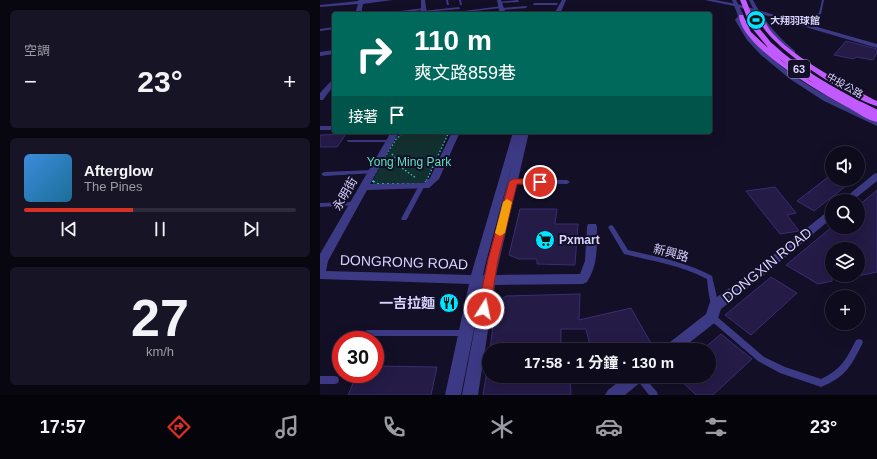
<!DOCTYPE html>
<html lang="zh-TW">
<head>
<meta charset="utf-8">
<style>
	:root { --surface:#0e0b1c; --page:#171425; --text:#f1f3f6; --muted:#9b9ba3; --line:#2e2b3b; --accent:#d93025 }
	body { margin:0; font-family:Arial,"Noto Sans TC",sans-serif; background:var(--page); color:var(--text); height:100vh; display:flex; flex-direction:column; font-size:15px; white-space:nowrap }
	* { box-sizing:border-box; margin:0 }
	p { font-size:13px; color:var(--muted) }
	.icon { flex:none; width:22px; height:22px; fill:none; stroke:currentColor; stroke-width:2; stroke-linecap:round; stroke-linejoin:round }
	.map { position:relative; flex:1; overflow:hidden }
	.sheet { display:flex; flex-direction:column; gap:10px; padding:10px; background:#08060f; width:320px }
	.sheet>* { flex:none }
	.banner { position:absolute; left:12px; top:12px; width:380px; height:122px; border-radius:4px; box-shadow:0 4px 16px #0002,0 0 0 1px var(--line); background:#00695c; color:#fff; overflow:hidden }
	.buttons { position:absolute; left:505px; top:146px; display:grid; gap:8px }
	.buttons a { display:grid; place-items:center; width:40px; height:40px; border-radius:50%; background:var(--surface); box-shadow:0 4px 16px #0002,0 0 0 1px var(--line); font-size:20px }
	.speed { position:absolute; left:12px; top:331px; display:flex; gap:8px; font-size:20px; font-weight:700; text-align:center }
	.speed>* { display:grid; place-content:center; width:52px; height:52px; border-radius:50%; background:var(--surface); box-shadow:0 4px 16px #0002,0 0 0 1px var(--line); line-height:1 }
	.speed .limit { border:6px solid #d22; background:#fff; color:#111 }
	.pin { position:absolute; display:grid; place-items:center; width:34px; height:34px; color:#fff; margin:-17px; border:2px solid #fff; border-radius:50%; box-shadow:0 1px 4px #0007 }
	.me { position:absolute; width:44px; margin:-22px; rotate:10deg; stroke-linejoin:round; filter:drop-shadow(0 0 3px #0008) }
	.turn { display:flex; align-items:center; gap:14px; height:84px; padding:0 16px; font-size:18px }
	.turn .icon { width:52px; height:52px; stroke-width:2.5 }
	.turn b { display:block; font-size:28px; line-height:34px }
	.then { display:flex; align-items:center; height:38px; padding:0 16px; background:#0003; gap:8px; font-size:15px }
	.big { font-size:30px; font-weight:700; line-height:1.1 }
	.sheet .tile { flex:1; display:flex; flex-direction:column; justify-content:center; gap:6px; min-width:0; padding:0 14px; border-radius:6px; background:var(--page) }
	.sheet .dial { align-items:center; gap:0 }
	.dial b { font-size:52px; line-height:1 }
	.song { display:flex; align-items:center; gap:12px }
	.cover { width:48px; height:48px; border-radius:6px; background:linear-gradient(135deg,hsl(210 70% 55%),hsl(200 70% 35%)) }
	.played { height:4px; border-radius:2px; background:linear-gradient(90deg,var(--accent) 40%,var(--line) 40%) }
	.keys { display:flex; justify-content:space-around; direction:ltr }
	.heat { display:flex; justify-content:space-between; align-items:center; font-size:22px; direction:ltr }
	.trip { position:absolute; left:162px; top:343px; width:234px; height:40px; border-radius:20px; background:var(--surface); box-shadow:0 4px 16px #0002,0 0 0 1px var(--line); font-weight:700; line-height:40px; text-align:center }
	.dock { display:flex; height:64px; justify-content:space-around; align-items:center; background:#06040b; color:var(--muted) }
	.dock .icon { width:28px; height:28px }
	.dock .on { color:var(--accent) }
	.dock b { font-size:18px; color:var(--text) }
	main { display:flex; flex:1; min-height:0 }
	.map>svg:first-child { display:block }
	.green { fill:#12302f }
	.building { fill:#241b47; stroke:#3b2d73 }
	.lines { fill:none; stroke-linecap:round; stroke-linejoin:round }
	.path-far1 { stroke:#2fb8b0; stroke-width:1.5; stroke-dasharray:1.5 2; stroke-linecap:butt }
	.path { stroke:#2fb8b0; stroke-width:2; stroke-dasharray:2 3; stroke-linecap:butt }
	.service { fill:#3d3a85; fill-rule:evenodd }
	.minor { fill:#3d3a85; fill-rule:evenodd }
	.tertiary { fill:#3d3a85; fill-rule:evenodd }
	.primary { fill:#c25bff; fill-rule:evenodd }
	.primary-bridge-far2 { stroke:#c25bff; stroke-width:5.5 }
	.primary-bridge-far1 { stroke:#c25bff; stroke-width:7 }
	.primary-bridge { stroke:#c25bff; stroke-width:8 }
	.route { fill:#d93025; stroke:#8d1f18 }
	.slow { fill:#f59e0b }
	.labels { text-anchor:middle; stroke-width:4; stroke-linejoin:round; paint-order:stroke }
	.far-poi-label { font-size:10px; font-weight:bold; fill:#d9d4ff; stroke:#130f26; text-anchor:start }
	.far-street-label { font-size:10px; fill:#d9d4ff; stroke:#130f26 }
	.shield { fill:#130f26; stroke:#9e99be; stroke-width:1 }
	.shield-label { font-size:11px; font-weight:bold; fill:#d9d4ff }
	.park-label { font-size:12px; fill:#5fe0c0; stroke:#130f26 }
	.street-label { font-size:12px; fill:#d9d4ff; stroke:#130f26 }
	.poi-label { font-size:12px; font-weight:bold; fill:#d9d4ff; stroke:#130f26; text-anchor:start }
	.near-street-label { font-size:14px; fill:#d9d4ff; stroke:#130f26 }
	.near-poi-label { font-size:14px; font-weight:bold; fill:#d9d4ff; stroke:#130f26; text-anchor:end }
</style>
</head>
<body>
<main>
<section class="sheet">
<div class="tile"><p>空調</p>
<div class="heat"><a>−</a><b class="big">23°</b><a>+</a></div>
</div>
<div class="tile">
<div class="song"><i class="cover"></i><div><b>Afterglow</b><p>The Pines</p></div></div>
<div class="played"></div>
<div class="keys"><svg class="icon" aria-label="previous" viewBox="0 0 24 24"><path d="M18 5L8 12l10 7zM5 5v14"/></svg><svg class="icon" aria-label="pause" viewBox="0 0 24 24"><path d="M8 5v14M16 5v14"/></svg><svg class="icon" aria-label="next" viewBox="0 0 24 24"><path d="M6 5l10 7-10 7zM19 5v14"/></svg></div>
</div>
<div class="tile dial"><b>27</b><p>km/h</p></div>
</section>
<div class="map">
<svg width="557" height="395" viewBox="0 0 557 395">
	<rect width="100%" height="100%" fill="#130f26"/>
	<polygon class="green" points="85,133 122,133 127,136 105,183 103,184 53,184 53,180 77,137"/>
	<g class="building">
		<polygon points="526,41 557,49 557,53 553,60 536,57 534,59 514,55"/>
		<polygon points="26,134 17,147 0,147 0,135"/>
		<polygon points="512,174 512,179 535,179 494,211 477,201"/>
		<polygon points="455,187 476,213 467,215 479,231 460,234 426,191"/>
		<polygon points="557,190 557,272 538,276 538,249 512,249 512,281 498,284 466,265 512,227 538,227 538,206"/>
		<polygon points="200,209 237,209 235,224 258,224 255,265 217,264 217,259 199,259 189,255"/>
		<polygon points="451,277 477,293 431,335 405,315"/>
		<polygon points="260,294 259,320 311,308 333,347 329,350 271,350 266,329 241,329 241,350 170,350 175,309 180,300 186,296"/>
		<polygon points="401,334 432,359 393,395 376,395 356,376 389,376 389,350 382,350"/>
		<polygon points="55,366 117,367 111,395 28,395 37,374 55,374"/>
		<polygon points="166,376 250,376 251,395 163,395"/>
	</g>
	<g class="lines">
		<g class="path-far1">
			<polyline points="72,154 82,168 96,178"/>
			<polyline points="53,182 52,178 76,139 83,133 128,134 106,182"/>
		</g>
		<polyline class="path" points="53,181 57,184 105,184 106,181"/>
		<g class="service">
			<polygon points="126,0 128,0 129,5 127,5"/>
			<polygon points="139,0 141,0 142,5 140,5"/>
			<polygon points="198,0 199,2 179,3 178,2"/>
			<polygon points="502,0 504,0 501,14 477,24 475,24 475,22 499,13"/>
			<polygon points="214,3 237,3 238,4 237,5 213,5"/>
			<polygon points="182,6 181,8 145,12 144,11"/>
			<polygon points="207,6 206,8 182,10 181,9 182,8"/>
			<polygon points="139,7 140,9 104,12 103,11"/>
			<polygon points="104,8 103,10 66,14 57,14"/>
			<polygon points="14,27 14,29 0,31 0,29"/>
			<polygon points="27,140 70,140 72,141 70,142 29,142 27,141"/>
			<polygon points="53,170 56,172 55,173 4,176 1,174 4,172"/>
			<polygon points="193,180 247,180 250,182 247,184 191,183 190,182 191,181"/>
			<polygon points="101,185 104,187 87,219 86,220 82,220 81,219 98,187"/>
			<polygon points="34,202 37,204 36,205 0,207 0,203"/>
			<path d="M291,225L293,226L308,250C337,257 366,262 392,276L399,306L398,308L395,309L392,308L391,306L388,289L387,279C361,265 332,261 304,254L288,227Z"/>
			<path d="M392,314L395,315L444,357L465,367L501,379C521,370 527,358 536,340L539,339L542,340L543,342C532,365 526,377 501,387L460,373L438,361L389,319L388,317L389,315Z"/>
			<polygon points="48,330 145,330 148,331 149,333 148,335 145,336 48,336 45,335 44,333 45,331"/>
			<polygon points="0,376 15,376 18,377 19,380 18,383 15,384 0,384"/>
			<polygon points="314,376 323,376 337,392 338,395 329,395"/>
		</g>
		<g class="minor">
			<polygon points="39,0 72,0 43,4 41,14 35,14 38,4 0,7 0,5 38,1"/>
			<polygon points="101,0 105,0 107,14 101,14"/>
			<polygon points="177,0 181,0 186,14 180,14"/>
			<polygon points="242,0 246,0 240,14 234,14"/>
			<path d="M412,0H416L424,16L421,20C426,27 429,35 434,41C467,77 513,101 557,121V126L504,101L470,79L441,55L427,40L415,20L418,16Z"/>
			<path d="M429,0H433C443,20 458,37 475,51V53H471C453,39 438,21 429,0Z"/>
			<polygon points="14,50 14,54 0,56 0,52"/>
			<polygon points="14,79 14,85 3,100 0,100 0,93 12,80"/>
			<rect x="0" y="126" width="14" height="4"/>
			<path d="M71,132H79L50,184L104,183L110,178L132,132H140L119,179L109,188L47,190L8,261L6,271L151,275L193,132H209L176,275L260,274L265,261L267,227L268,224H276L277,227C277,247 278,265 267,282L263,284L175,285L158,395H142L163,284L141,395H125L149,284L0,279V254ZM192,165L164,275H163L166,262Z"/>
		</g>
		<g class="tertiary">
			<polygon points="385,0 395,0 417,4 557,44 557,48 414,6"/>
			<polygon points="557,173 557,181 532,201 521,201 554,174"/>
			<polygon points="512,210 512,218 449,271 401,309 397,321 360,350 343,350 345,346 386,314 390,302 441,265 508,211"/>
			<polygon points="306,376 324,376 322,381 305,395 285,395 288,390"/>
		</g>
		<g class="primary">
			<path d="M419,15H423L431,32L462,61L490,81L557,117V122C547,120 538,113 529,108C504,95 419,46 419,15Z"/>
			<path d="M439,16H443C445,19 446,24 448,27C464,53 529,87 557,101V106C533,100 438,41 439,16Z"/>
		</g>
		<polyline class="primary-bridge-far2" points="423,0 433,25 452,48"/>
		<path class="primary-bridge-far1" d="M451,47C478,72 511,90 543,107"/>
		<polyline class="primary-bridge" points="541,106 557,114"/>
	</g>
	<polygon class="route" points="193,179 220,179 224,182 220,185 197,184 178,260 170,309 168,313 164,314 160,313 158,309 168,260 189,182"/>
	<polygon class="slow" points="187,199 192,202 185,233 180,236 175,233 183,202"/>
	<defs>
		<g id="stadium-disc" transform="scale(1)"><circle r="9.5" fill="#00e5ff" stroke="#130f26"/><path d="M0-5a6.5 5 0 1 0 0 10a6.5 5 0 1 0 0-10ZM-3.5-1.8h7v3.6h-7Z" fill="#111"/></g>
		<g id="supermarket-disc" transform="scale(1)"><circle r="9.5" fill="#00e5ff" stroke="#130f26"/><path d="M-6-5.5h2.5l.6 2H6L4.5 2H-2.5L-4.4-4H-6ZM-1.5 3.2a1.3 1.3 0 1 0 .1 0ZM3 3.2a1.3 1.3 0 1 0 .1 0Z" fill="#111"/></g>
		<g id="restaurant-disc" transform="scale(1)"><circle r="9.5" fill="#00e5ff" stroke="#130f26"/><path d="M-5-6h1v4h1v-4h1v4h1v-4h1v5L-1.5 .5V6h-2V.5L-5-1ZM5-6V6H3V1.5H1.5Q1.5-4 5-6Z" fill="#111"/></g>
	</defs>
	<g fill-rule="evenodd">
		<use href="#stadium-disc" x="436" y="20"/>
		<use href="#supermarket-disc" x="225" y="240"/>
		<use href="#restaurant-disc" x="129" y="303"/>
	</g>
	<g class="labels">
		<g class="far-poi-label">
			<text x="450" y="24">大翔羽球館</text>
		</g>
		<g class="far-street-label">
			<text transform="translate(525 85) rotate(30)" y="4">中投公路</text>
		</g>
		<rect class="shield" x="468" y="60" width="22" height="18" rx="3"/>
		<g class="shield-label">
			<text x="479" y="73">63</text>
		</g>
		<g class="park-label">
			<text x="89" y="166">Yong Ming Park</text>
		</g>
		<g class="street-label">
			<text transform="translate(25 194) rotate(-60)" y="4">永明街</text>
			<text transform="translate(351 253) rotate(15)" y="4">新興路</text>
		</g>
		<g class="poi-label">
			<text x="239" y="244">Pxmart</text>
		</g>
		<g class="near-street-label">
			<text transform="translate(84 262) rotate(2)" y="5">DONGRONG ROAD</text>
			<text transform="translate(447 265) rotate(-39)" y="5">DONGXIN ROAD</text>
		</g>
		<g class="near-poi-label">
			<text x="115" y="308">一吉拉麵</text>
		</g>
	</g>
</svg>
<div class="buttons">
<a><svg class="icon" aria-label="sound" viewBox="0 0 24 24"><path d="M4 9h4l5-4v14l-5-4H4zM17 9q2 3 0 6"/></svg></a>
<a><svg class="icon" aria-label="search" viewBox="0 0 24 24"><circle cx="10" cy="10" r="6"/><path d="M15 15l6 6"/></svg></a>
<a><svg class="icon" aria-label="layers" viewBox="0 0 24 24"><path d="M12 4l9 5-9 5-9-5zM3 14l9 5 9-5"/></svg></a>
<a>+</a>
</div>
<div class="speed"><div class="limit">30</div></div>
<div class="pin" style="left:220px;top:182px;background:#d93025"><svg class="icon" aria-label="arrive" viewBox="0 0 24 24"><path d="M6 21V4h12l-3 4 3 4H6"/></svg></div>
<svg class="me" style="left:164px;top:309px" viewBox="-20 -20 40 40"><circle r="17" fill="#d93025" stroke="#fff" stroke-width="3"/><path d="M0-11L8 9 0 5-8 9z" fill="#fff"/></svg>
<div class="trip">17:58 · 1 分鐘 · 130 m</div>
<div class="banner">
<div class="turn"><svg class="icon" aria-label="right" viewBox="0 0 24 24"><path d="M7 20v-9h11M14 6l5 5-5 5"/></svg><div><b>110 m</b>爽文路859巷</div></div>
<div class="then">接著<svg class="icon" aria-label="arrive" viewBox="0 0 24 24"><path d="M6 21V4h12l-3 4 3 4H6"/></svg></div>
</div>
</div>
</main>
<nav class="dock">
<b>17:57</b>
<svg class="icon on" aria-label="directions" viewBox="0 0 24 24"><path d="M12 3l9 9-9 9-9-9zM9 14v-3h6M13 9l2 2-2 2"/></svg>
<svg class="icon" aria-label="music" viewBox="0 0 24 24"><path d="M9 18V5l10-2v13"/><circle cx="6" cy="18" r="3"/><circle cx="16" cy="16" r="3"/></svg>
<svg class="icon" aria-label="phone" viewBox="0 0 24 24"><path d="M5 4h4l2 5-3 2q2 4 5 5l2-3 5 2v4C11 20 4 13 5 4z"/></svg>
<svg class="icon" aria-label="climate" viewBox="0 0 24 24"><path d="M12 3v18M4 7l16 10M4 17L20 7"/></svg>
<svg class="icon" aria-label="car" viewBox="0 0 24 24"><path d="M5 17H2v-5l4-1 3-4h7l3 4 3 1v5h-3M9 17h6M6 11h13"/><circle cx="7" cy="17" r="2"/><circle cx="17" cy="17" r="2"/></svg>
<svg class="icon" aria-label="filters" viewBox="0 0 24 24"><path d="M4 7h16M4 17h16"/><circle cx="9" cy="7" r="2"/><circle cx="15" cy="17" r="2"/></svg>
<b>23°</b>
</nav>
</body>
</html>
